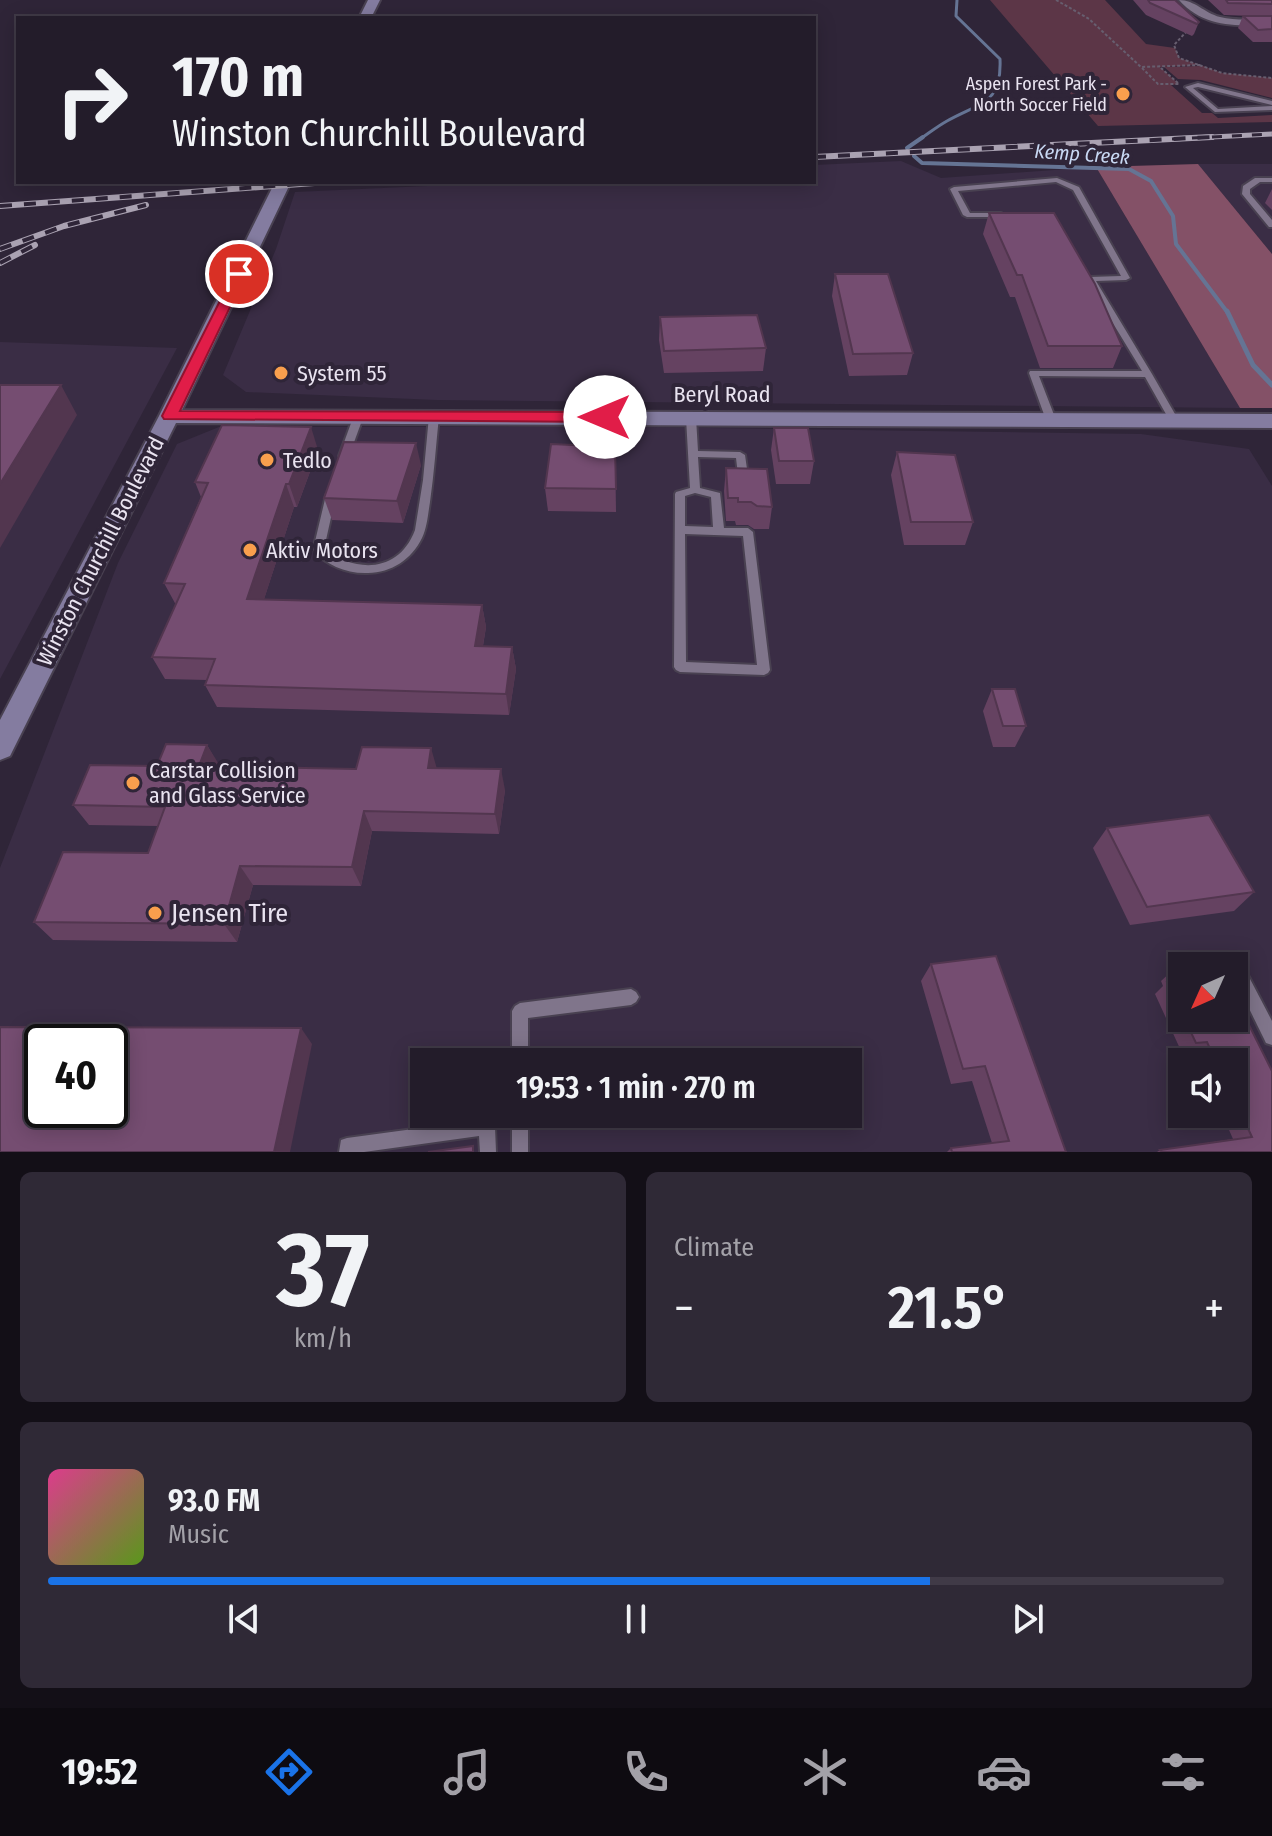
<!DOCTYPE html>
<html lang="en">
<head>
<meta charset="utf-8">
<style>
	:root { --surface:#231c2a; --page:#2f2936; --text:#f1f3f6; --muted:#a3a1a8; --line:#403a47; --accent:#1a73e8 }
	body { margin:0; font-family:"Fira Sans Condensed",sans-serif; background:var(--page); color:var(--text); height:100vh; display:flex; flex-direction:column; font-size:30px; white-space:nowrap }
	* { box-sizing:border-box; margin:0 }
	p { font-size:26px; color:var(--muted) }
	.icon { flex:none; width:44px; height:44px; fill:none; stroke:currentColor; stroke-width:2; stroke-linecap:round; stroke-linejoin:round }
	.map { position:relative; height:1152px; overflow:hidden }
	.details { display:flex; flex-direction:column; gap:20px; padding:20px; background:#130f17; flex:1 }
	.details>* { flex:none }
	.hud { position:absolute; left:16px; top:16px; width:800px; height:168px; border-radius:0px; box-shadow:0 4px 20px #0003,0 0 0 2px var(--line); background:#231c2a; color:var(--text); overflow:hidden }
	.needle { width:52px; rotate:225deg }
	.buttons { position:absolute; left:1168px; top:952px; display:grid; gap:16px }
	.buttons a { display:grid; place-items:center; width:80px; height:80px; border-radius:0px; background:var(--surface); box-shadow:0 4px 20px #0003,0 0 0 2px var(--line); font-size:40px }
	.speed { position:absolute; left:24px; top:1024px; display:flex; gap:16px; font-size:40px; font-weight:700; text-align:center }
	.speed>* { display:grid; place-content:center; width:104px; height:104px; border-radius:50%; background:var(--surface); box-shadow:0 4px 20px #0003,0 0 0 2px var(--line); line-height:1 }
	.speed .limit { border:4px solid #111; border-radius:12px; background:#fff; color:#111 }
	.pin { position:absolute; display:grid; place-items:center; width:68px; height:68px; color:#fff; margin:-34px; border:4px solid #fff; border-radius:50%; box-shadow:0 2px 8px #0007 }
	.me { position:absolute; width:88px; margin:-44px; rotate:270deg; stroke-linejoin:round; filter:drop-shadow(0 0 6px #0008) }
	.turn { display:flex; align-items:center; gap:28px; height:168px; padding:0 24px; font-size:36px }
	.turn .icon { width:104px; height:104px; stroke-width:2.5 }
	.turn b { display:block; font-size:56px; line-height:68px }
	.big { font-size:60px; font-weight:600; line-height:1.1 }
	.details .widget { flex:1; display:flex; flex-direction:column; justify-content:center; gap:12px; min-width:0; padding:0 28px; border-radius:12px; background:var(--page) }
	.details .dial { align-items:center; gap:0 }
	.dial b { font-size:104px; line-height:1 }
	.song { display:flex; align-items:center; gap:24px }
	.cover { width:96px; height:96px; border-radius:12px; background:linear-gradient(135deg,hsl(330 70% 55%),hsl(90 70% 35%)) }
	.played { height:8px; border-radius:4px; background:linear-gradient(90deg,var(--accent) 75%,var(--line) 75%) }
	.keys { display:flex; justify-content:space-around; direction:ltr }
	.heat { display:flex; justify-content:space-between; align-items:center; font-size:44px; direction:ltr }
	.details .tiles { flex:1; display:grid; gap:20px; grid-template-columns:1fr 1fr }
	.widget:last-child { grid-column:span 2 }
	.trip { position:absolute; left:410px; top:1048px; width:452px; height:80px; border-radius:0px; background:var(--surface); box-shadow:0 4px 20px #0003,0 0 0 2px var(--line); font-weight:600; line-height:80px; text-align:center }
	.menu { display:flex; height:128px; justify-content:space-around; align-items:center; background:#0e0b11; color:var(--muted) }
	.menu .icon { width:56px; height:56px }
	.menu .on { color:var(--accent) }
	.menu b { font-size:36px; color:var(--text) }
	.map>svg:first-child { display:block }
	.built { fill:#3a2d45; fill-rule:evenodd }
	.green { fill:#5c3647 }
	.forest { fill:#845167 }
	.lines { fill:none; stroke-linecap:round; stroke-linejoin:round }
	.stream-far2 { stroke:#657494; stroke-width:3 }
	.stream-far1 { stroke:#657494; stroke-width:4 }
	.stream { stroke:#657494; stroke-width:5 }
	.lane-casing { stroke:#494151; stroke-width:4 }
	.street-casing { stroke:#494151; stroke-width:4 }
	.secondary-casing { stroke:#494151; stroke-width:4 }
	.path { stroke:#675e6f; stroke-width:2; stroke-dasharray:3 2; stroke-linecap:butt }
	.lane { fill:#80758b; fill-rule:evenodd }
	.street { fill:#80758b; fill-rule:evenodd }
	.secondary { fill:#847ca0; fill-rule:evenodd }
	.rail-far1-casing { stroke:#aaa2b2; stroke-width:5 }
	.rail-casing { stroke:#aaa2b2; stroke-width:6 }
	.rail-far1 { stroke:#2f2538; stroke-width:3; stroke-dasharray:10; stroke-linecap:butt }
	.rail { stroke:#2f2538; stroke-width:4; stroke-dasharray:12; stroke-linecap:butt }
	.wall { fill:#654261 }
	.shaded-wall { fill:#52364f }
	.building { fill:#754d71; stroke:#52364f; stroke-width:2; fill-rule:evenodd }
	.route { fill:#e11d48; stroke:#92132f; stroke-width:2 }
	.poi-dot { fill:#f99f4d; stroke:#2f2538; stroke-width:3 }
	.labels { text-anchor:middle; stroke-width:8; stroke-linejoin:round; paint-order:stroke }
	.far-poi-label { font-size:18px; fill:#e9e3f0; stroke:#2f2538; text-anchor:end }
	.far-water-label { font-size:20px; font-style:italic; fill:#c8d8f3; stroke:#2f2538 }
	.poi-label { font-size:22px; fill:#e9e3f0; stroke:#2f2538; text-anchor:start }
	.street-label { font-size:22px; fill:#e9e3f0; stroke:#2f2538 }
	.near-poi-label { font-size:26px; fill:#e9e3f0; stroke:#2f2538; text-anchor:start }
</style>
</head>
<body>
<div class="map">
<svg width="1272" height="1152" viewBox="0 0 1272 1152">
	<rect width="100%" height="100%" fill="#2f2538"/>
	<g class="built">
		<polygon points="901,161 941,178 1096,167 1240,408 437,400 246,392 223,375 276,249 295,192 514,182 814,182 814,165"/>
		<polygon points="1198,164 1272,164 1272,254"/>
		<polygon points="0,342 177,348 0,679"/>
		<path d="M219,427H631L1141,434L1249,449L1272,486V1152H0V868L118,563L177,444ZM1182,966H1234V1018H1182ZM42,1042H110V1110H42ZM424,1062H848V1114H424ZM1182,1062H1234V1114H1182Z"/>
	</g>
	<g class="green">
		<polygon points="990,0 1105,0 1146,44 1175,48 1179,58 1200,65 1160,67 1179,84 1171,85 1202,113 1212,113 1218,118 1272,115 1272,122 1098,126"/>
		<polygon points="1203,66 1222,73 1272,78 1272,98 1201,80 1178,79 1164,67"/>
	</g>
	<polygon class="forest" points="1198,164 1272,254 1272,408 1240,408 1096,167"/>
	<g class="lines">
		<path class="stream-far2" d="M920,139C929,133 938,126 947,121C981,102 1002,104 1000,59L956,16L957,0"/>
		<g class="stream-far1">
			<polyline points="907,148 923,137"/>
			<polyline points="914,156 922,163 1129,169 1151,181 1173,216 1176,244 1228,313"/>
		</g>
		<polyline class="stream" points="1227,311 1253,365 1272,385"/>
		<g class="lane-casing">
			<g id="lane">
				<polygon points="1198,83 1272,101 1272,105 1198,87 1193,88 1218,109 1272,106 1272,110 1215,112 1185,87"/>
				<polygon points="1057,178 1079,187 1130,278 1126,280 1096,281 1152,374 1179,421 1177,423 1171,423 1145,377 1039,376 1056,420 1051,423 1046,420 1029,373 1030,371 1142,371 1086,279 1090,277 1121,276 1073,190 1056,182 958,191 970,213 1001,213 1005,215 1001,217 967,217 963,215 950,189 954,187"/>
				<polygon points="1255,178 1272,178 1272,182 1260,182 1250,189 1250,194 1272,220 1272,227 1269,227 1242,194 1243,186"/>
				<polygon points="359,412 364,415 349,456 344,459 341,458 339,456 354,415"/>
				<path d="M434,413L439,416C436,445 434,474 430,502C428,514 427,528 422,538C412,559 391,573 368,573C347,574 326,565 313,550L326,495L331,491L336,495L324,549C356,573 399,573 415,530L423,480L429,416Z"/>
				<path d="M691,415L696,418L698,451L740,452L745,455L749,483L748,485H740L739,483L736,458L698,457L700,488L720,493L724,528H748L753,532L770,670L768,673L764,675L680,672L676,670L674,667L675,494L676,492L690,488L686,418ZM695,493L711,497L713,527L685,526V496ZM685,534L743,536L757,665L686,662Z"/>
				<polygon points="1244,974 1249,977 1272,1021 1272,1045 1266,1043 1236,982 1239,977"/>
				<polygon points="631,989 636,992 639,997 636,1002 631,1005 528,1018 528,1062 512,1062 512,1011 515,1006 520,1003"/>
				<rect x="512" y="1114" width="16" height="38"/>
				<polygon points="487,1119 493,1121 495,1127 496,1152 480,1152 479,1136 364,1152 339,1152 341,1140 347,1138"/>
			</g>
		</g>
		<g class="street-casing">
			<path id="street" d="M1179,0C1195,0 1204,13 1220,17C1236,21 1255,19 1272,19V25C1237,26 1204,28 1179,0Z"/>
		</g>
		<g class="secondary-casing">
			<g id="secondary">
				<polygon points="368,0 380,0 371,18 359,18"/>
				<polygon points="275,182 291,182 182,410 1272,414 1272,428 176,423 10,756 0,760 0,720 159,416"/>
			</g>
		</g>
		<g class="path">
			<polyline points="1056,0 1089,19 1141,67 1200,65"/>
			<polyline points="1187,31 1174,45 1179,58 1222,73 1272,78"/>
			<polyline points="1142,68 1158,84 1179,84 1161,68"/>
		</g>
		<use href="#lane" class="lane"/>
		<use href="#street" class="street"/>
		<use href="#secondary" class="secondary"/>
		<g class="rail-far1-casing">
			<polyline id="rail-far1" points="1172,139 1272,134"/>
		</g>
		<g class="rail-casing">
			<g id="rail">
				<polyline points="814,157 1212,137"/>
				<polyline points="0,206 328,182"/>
				<polyline points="0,249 64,226 146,205"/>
				<polyline points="0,263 35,245"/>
			</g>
		</g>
		<use href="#rail-far1" class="rail-far1"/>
		<use href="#rail" class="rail"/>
	</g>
	<g class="wall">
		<polygon points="1133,0 1175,0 1199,22 1194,34 1192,36 1146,15"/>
		<polygon points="1208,0 1272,0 1272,42 1253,42 1238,28 1243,16 1251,16 1224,15"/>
		<polygon points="1272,189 1272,210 1265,203"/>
		<polygon points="989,213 1122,346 1113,368 1040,368 1015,297 1010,297 983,234"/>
		<polygon points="835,274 913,353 907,375 849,376 832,296"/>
		<polygon points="660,317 766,348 763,371 664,373 659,340"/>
		<polygon points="774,428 814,461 810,484 776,484 771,450"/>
		<polygon points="615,447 616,512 548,511 545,488"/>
		<polygon points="318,450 297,507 294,507 264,599 482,605 486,627 483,646 512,647 516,669 509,715 217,707 205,685 207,680 165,679 152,657 176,605 164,583 201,497 195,482"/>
		<polygon points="897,452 973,522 965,545 904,545 891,475"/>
		<polygon points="421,465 403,523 332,520 324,498"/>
		<polygon points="726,468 772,507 769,529 754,529 748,525 736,525 735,521 726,521 724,491"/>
		<polygon points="992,689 1026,726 1015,747 993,747 983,711"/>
		<polygon points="207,745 219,766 356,769 437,768 505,790 499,834 372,831 361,886 253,885 237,942 53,940 34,922 148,853 158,826 89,825 73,805"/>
		<polygon points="1107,828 1254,892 1234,911 1130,925 1093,848"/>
		<polygon points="931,964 1066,1152 947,1152 951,1148 992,1143 972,1081 951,1084 921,981"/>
		<polygon points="1182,969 1182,1018 1234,1018 1272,1152 1157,1152 1160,1150 1233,1139 1222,1114 1234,1114 1234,1062 1198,1062 1194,1052 1182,1053 1155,994 1163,986 1161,981 1173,970"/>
	</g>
	<g class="shaded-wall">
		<polygon points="61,385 77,415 0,548 0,484"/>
		<polygon points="311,427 318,450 297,507 289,484"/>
		<polygon points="416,443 421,465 403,523 397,501"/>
		<polygon points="286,484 294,507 257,621 247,599"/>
		<polygon points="482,605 486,627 479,668 475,646"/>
		<polygon points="512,647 516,669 509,715 506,694"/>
		<polygon points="207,745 220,766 212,787 199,766"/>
		<polygon points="431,748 437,769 428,768"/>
		<polygon points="501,769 505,790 499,834 495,814"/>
		<polygon points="364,811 372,831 361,886 352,867"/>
		<polygon points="240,866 253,885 237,942 224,924"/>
		<polygon points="301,1028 312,1044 290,1152 274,1152"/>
	</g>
	<g class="building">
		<polygon points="1148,0 1175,0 1199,22 1197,24 1150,3"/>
		<polygon points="1226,0 1272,0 1272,4 1228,3"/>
		<polygon points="1243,16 1272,16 1272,29 1258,30"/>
		<polygon points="989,213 1054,213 1095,284 1122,346 1048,346 1022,275 1017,275"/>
		<polygon points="835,274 888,274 913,353 853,354"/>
		<polygon points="757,315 766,348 664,351 660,317"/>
		<polygon points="0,385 61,385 0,484"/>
		<polygon points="222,425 311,427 289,484 286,484 247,599 482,605 475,646 512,647 506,694 205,685 215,659 152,657 185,584 164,583 208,483 195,482"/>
		<polygon points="774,428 808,428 814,461 779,461"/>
		<polygon points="344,442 416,443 397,501 324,498"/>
		<polygon points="551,444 615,447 616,489 545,488"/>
		<polygon points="897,452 955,455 973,522 911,522"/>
		<polygon points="726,468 767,469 772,507 757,506 751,502 738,502 738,498 728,498"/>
		<polygon points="992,689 1015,689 1026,726 1003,726"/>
		<polygon points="166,744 207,745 199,766 356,769 362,747 431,748 428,768 501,769 495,814 364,811 352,867 240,866 224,924 34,922 63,852 148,853 165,807 73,805 90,765 157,766"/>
		<polygon points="1209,815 1254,892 1147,907 1107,828"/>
		<polygon points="996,956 1066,1152 952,1152 951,1148 1009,1141 985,1066 963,1069 931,964"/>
		<polygon points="1182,969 1182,1014 1167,982 1178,981 1173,970"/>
		<polygon points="1234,995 1272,1071 1272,1152 1162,1152 1160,1150 1252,1137 1234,1099 1234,1062 1216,1062 1207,1042 1196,1043 1184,1018 1234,1018"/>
		<path d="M0,1027L301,1028L274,1152H0ZM42,1042H110V1110H42Z"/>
		<polygon points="473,1146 473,1152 428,1152"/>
	</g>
	<polygon class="route" points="235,271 246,274 180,411 605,412 613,417 605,422 164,419 162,416"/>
	<g class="poi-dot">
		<circle cx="1123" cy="94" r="8"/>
		<circle cx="281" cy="373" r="8"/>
		<circle cx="267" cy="460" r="8"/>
		<circle cx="250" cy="550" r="8"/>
		<circle cx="133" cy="783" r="8"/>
		<circle cx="155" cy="913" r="8"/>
	</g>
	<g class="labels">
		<g class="far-poi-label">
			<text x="1107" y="90">Aspen Forest Park -<tspan x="1107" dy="21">North Soccer Field</tspan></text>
		</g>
		<g class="far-water-label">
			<text transform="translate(1082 154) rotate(4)" y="7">Kemp Creek</text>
		</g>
		<g class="poi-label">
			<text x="297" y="381">System 55</text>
			<text x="283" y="468">Tedlo</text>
			<text x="266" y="558">Aktiv Motors</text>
			<text x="149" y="778">Carstar Collision<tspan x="149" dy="25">and Glass Service</tspan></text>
		</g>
		<g class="street-label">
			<text x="722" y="402">Beryl Road</text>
			<text transform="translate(100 551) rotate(-63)" y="8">Winston Churchill Boulevard</text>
		</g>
		<g class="near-poi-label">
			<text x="171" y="922">Jensen Tire</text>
		</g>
	</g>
</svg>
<div class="buttons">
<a><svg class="needle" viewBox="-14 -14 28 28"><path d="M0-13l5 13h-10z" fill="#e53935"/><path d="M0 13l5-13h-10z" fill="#a3a1a8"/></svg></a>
<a><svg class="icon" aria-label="sound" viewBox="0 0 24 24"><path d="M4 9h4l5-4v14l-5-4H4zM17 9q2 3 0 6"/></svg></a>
</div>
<div class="speed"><div class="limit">40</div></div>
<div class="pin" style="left:239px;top:274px;background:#d93025"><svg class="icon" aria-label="arrive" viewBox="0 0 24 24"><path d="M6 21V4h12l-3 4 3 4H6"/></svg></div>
<svg class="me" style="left:605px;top:417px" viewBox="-20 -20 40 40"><circle r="19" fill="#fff"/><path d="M0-13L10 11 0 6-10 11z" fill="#e11d48"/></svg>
<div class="trip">19:53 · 1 min · 270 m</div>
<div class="hud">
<div class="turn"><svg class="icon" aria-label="right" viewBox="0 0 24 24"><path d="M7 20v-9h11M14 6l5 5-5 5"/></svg><div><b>170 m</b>Winston Churchill Boulevard</div></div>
</div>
</div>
<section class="details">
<div class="tiles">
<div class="widget dial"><b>37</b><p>km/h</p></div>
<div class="widget"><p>Climate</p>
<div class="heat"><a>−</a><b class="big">21.5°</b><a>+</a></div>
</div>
<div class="widget">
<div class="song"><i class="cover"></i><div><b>93.0 FM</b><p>Music</p></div></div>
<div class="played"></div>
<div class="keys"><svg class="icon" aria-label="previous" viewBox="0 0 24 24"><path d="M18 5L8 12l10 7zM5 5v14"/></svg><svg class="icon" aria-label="pause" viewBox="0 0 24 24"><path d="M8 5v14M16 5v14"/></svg><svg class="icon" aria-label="next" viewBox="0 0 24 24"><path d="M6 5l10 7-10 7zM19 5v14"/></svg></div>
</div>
</div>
</section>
<nav class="menu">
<b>19:52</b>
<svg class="icon on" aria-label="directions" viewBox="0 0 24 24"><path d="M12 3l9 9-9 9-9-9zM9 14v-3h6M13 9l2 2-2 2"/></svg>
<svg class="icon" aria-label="music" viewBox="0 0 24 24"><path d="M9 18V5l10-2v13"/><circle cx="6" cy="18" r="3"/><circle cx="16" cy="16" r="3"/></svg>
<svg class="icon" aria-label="phone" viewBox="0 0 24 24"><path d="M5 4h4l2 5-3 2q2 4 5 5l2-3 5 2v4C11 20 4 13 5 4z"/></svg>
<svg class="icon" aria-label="climate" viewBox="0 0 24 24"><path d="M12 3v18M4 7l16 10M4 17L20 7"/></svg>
<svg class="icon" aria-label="car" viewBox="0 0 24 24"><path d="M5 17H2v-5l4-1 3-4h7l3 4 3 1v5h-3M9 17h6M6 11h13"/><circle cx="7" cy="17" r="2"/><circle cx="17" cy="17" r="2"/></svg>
<svg class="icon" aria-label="filters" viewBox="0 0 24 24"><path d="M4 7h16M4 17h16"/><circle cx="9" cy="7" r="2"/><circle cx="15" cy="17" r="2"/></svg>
</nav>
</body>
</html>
